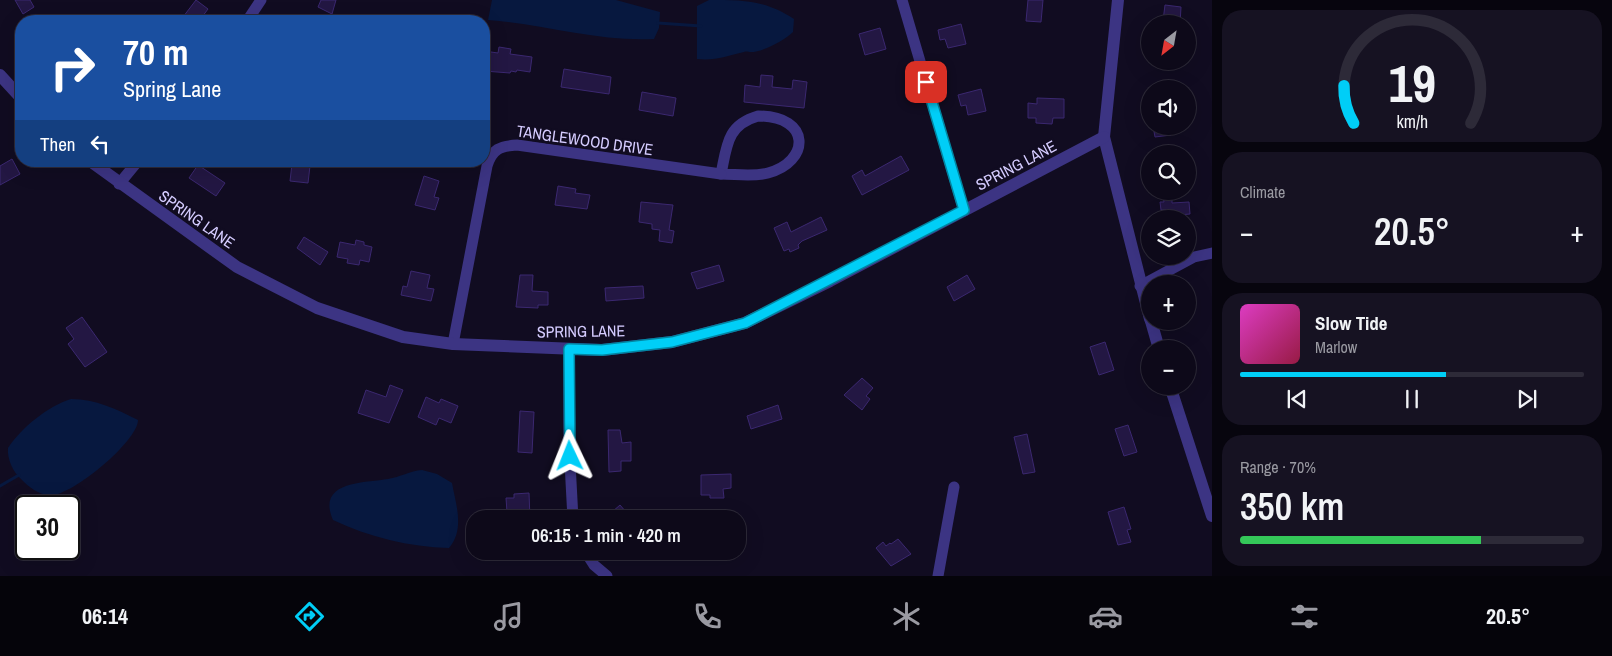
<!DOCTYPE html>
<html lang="en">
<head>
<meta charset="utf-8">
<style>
	:root { --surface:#0d0919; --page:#161222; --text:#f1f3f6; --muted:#9a9aa2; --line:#2d2a38; --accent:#00cef7 }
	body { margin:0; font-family:"Archivo Narrow",sans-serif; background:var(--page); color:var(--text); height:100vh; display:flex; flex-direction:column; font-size:19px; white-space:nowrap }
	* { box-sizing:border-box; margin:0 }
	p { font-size:16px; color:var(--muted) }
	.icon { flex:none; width:28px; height:28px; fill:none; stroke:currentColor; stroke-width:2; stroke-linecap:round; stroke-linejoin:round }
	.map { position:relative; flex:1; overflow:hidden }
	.panel { display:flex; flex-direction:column; gap:10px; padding:10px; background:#07050e; width:400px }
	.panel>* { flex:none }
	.hud { position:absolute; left:15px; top:15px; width:475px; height:152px; border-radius:20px; box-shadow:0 5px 20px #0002,0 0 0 1px var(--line); background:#1a4fa0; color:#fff; overflow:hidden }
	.needle { width:32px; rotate:211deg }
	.controls { position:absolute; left:1141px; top:15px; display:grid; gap:10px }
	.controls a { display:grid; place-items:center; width:55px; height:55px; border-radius:50%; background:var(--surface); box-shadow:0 5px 20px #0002,0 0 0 1px var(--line); font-size:25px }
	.speed { position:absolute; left:15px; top:495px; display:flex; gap:10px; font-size:25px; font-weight:700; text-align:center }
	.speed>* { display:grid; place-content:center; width:65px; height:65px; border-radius:50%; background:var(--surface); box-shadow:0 5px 20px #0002,0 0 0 1px var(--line); line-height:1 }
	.speed .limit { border:2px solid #111; border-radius:8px; background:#fff; color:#111 }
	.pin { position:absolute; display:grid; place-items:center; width:42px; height:42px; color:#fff; margin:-21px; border-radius:10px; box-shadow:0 2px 8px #0006 }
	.me { position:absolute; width:55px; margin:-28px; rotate:358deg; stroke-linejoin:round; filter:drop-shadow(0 0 4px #0008) }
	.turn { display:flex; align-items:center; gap:18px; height:105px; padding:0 25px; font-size:22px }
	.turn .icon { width:65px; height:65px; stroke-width:2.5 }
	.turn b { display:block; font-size:35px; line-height:42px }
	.then { display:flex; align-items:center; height:48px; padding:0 25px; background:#0003; gap:10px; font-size:19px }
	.big { font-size:38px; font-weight:600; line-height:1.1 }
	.panel .tile { flex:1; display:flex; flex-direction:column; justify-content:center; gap:8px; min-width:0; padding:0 18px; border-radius:20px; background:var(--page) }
	.panel .dial { align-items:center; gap:0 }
	.dial svg { height:130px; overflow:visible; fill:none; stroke:var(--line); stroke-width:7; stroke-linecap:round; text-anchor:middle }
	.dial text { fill:var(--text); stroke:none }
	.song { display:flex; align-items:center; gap:15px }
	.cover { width:60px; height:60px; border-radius:8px; background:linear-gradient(135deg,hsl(310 70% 55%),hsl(340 70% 35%)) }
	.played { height:5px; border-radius:2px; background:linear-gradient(90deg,var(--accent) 60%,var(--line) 60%) }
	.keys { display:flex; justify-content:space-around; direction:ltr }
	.heat { display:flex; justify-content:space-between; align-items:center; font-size:28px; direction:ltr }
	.charge { height:8px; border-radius:4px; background:linear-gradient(90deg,#34c759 70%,var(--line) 0) }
	.trip { position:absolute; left:466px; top:510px; width:280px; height:50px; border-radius:20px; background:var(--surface); box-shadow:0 5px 20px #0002,0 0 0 1px var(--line); font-weight:600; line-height:50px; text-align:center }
	.tab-bar { display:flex; height:80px; justify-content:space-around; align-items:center; background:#05040a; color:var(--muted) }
	.tab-bar .icon { width:35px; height:35px }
	.tab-bar .on { color:var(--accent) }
	.tab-bar b { font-size:22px; color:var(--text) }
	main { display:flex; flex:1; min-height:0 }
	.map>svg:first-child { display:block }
	.water { fill:#07183f }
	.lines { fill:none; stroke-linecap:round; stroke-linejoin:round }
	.stream { stroke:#07183f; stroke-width:3 }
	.building { fill:#231743; stroke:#3b2870 }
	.minor { stroke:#3c3483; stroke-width:11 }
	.tertiary { stroke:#3c3483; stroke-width:12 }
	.route-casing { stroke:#0086a1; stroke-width:12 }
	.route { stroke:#00cef7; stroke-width:9 }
	.labels { text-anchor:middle; stroke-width:5; stroke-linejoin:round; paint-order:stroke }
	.street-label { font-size:16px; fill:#d5ccff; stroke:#110c21 }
</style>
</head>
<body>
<main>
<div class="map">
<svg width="1212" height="576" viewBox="0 0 1212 576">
	<rect width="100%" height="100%" fill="#110c21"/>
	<g class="water">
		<path d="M492,0H616L660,12L659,28L654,39C599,42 543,24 488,20Z"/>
		<path d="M709,0C743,0 765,0 794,19L793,32C785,40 763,52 751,52C749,52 746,51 744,52C727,56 715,61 697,59V6Z"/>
		<path d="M71,399C96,399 116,409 138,420C138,441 72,496 51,495C38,495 29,487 21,479C13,472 7,459 8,448C21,428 48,406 71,399Z"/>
		<path d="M422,470L437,474L452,483C456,505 465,529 449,548C409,547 369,537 333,520C316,481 364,483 388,479C400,477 410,471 422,470Z"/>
	</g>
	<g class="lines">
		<g class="stream">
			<polyline points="658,23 701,26"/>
			<polyline points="0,486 19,475"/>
		</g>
	</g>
	<g class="building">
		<polygon points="15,0 30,0 34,7 23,14"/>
		<polygon points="196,0 208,9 199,21 188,21 183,17"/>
		<polygon points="321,0 336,0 332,14 318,7"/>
		<polygon points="1028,0 1043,0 1041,22 1026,21"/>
		<polygon points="1165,5 1181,7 1180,24 1165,24 1163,21"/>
		<polygon points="961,24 966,44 948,48 945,39 940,40 938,30"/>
		<polygon points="880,28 886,49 865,55 859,34"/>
		<polygon points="499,47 511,49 510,54 532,57 530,72 517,70 516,72 511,71 510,73 484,71 484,51 498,53"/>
		<polygon points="564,69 611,77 609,94 561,87"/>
		<polygon points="761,75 773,76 772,87 792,89 793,80 807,82 804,108 744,102 745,85 760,87"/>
		<polygon points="981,89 986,111 968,115 966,105 961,106 958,95"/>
		<polygon points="642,92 676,98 673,116 639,110"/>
		<polygon points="1037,98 1064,99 1064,118 1053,118 1052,124 1036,123 1036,118 1028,118 1028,103 1037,104"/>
		<polygon points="1153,126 1169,126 1171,135 1155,137"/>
		<polygon points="901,156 909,170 862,195 852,176 862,170 865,176"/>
		<polygon points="12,159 20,174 0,185 0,166"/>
		<polygon points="292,164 310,166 308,183 290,181"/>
		<polygon points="198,165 225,183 216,196 189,178"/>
		<polygon points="424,176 439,181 434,197 439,198 435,210 415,205"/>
		<polygon points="558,186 576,189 575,193 590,195 587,209 555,205"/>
		<polygon points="1172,195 1172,203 1189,202 1190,214 1167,216 1166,210 1161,210 1160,202 1164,202 1163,196"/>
		<polygon points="641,202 673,205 669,230 674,231 672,243 659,241 660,230 652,229 652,224 639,222"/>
		<polygon points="821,217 827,230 802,241 798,245 799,248 790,252 789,249 784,251 774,228 787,222 791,232"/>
		<polygon points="304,237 328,252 320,265 297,248"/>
		<polygon points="356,240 364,242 364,245 372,247 369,262 360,260 359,265 347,263 348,259 337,257 340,242 355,245"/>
		<polygon points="719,265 724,281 697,289 691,273"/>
		<polygon points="411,271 430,275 427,288 434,289 431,301 401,295 403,286 407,287"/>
		<polygon points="520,275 533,275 532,291 548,292 548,305 538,305 538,308 516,307"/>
		<polygon points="967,275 975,289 954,301 947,287"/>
		<polygon points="643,286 644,298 606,301 605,288"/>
		<polygon points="82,317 107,352 85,367 68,344 74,339 66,328"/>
		<polygon points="1105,342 1114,370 1099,375 1090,347"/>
		<polygon points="862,378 873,388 866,396 870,399 862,410 844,395"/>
		<polygon points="390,385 403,390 389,423 358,413 366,390 386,397"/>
		<polygon points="426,397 439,403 441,399 458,406 451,423 439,418 436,425 418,417"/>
		<polygon points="778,405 782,419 751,429 747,416"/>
		<polygon points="520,411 534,412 532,453 518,452"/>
		<polygon points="1128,425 1137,452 1124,456 1115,429"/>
		<polygon points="608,430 620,430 622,443 631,442 631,461 621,461 621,471 609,472"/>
		<polygon points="1027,434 1035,472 1023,474 1014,437"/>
		<polygon points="731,474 731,488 723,489 724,498 710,498 710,495 701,495 701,475"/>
		<polygon points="529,493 530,519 518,519 518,512 507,512 506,498 514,498 514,494"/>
		<polygon points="620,505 632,519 604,519"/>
		<polygon points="1124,507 1131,529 1127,530 1131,542 1118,545 1108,512"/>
		<polygon points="898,539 911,554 891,566 876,548 883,542 886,546 890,543 891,544"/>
	</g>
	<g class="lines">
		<g class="minor">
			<polyline points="902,0 964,211"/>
			<polyline points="247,21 261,0"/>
			<path d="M758,116C812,116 810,162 768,173C753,177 736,174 721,174C727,145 727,125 758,116Z"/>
			<polyline points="119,184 138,161"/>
			<polyline points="1140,286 1194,257 1212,253"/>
			<path d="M453,344L487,166C492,149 500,146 517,145L721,174"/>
			<polyline points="569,349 569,444 573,519"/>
			<polyline points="585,551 594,565 607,576"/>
			<polyline points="938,576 954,487"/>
		</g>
		<g class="tertiary">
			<polyline points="1118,0 1104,137 1150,319"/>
			<polyline points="0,75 21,98"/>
			<polyline points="90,161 237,267 317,308 403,337 453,344 602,350 672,342 745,323 830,281 1104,137"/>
			<polyline points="1151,321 1159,349"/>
			<polyline points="1170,386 1212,516"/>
		</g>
	</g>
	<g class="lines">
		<g class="route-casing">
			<polyline id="route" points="570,456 569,349 602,350 672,342 745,323 964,210 926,82"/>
		</g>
		<use href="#route" class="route"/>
	</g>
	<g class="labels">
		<g class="street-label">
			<text transform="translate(585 140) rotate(8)" y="6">TANGLEWOOD DRIVE</text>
			<text transform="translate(1016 165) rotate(-28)" y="6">SPRING LANE</text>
			<text transform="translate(197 219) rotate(35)" y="6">SPRING LANE</text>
			<text transform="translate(581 331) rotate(-1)" y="6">SPRING LANE</text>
		</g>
	</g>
</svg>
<div class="controls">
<a><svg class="needle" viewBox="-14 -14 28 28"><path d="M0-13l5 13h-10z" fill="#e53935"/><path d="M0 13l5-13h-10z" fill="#9a9aa2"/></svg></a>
<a><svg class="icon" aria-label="sound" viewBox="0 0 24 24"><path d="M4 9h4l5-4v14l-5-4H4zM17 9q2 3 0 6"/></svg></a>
<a><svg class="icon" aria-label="search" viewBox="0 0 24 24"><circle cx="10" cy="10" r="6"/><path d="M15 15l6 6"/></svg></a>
<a><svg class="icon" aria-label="layers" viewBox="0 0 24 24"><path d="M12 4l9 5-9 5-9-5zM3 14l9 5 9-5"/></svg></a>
<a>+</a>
<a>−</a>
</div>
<div class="speed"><div class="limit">30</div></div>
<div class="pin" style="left:926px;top:82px;background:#d93025"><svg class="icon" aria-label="arrive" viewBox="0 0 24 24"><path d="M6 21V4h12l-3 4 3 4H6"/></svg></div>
<svg class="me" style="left:570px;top:456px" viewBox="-20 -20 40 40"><path d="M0-17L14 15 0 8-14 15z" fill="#00cef7" stroke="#fff" stroke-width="4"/></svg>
<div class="trip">06:15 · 1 min · 420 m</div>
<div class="hud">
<div class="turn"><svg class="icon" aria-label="right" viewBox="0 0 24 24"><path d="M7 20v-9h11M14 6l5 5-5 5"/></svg><div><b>70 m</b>Spring Lane</div></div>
<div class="then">Then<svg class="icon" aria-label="left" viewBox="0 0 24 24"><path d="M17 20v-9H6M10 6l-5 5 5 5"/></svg></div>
</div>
</div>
<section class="panel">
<div class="tile dial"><svg viewBox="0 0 100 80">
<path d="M14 69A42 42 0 1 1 86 69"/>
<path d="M14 69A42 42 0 0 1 8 46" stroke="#00cef7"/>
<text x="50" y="56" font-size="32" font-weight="700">19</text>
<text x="50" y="72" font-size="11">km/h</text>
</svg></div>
<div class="tile"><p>Climate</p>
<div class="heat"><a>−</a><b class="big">20.5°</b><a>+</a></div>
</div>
<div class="tile">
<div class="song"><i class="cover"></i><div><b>Slow Tide</b><p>Marlow</p></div></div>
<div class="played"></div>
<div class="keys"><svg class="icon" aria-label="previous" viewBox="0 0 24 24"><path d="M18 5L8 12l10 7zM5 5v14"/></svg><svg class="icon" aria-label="pause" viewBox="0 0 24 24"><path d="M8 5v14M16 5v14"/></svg><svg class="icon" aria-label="next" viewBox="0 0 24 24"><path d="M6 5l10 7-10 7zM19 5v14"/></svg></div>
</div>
<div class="tile"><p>Range · 70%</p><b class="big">350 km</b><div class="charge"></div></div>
</section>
</main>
<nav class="tab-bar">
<b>06:14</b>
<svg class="icon on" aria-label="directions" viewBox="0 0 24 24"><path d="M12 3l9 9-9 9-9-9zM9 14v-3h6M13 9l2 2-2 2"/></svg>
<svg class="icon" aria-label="music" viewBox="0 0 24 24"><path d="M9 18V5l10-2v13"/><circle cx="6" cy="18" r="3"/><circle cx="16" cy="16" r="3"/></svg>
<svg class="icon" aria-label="phone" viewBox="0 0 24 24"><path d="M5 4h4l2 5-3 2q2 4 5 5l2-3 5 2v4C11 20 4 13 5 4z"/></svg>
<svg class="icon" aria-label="climate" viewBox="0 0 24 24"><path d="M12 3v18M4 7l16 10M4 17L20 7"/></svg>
<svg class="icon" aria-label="car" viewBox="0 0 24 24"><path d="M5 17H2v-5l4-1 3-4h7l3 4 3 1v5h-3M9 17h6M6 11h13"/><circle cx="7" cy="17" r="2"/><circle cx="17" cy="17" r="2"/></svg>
<svg class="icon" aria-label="filters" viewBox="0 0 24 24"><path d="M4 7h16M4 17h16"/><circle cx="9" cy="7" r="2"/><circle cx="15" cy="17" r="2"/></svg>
<b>20.5°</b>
</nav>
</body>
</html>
